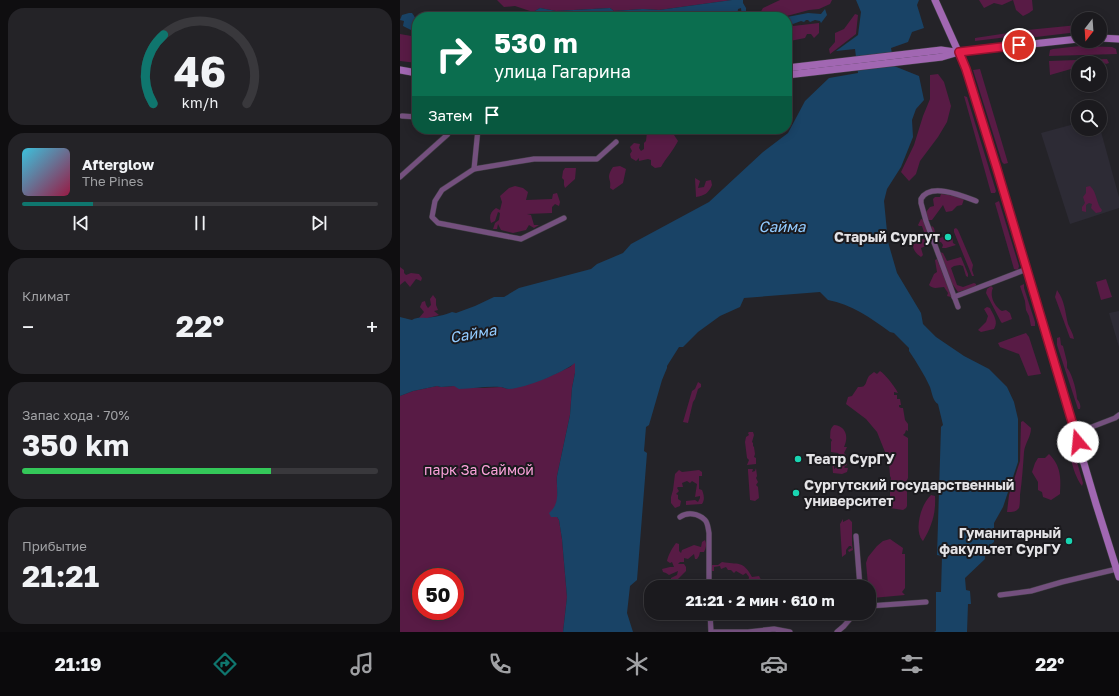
<!DOCTYPE html>
<html lang="ru">
<head>
<meta charset="utf-8">
<style>
	:root { --surface:#1b1a1e; --page:#242327; --text:#f1f3f6; --muted:#a0a1a4; --line:#39383c; --accent:#0f766e }
	body { margin:0; font-family:"Golos Text",sans-serif; background:var(--page); color:var(--text); height:100vh; display:flex; flex-direction:column; font-size:15px; white-space:nowrap }
	* { box-sizing:border-box; margin:0 }
	p { font-size:13px; color:var(--muted) }
	.icon { flex:none; width:22px; height:22px; fill:none; stroke:currentColor; stroke-width:2; stroke-linecap:round; stroke-linejoin:round }
	.map { position:relative; flex:1; overflow:hidden }
	.side { display:flex; flex-direction:column; gap:8px; padding:8px; background:#0f0e10; width:400px }
	.side>* { flex:none }
	.hud { position:absolute; left:12px; top:12px; width:380px; height:122px; border-radius:16px; box-shadow:0 2px 10px #0003,0 0 0 1px var(--line); background:#0b6e4f; color:#fff; overflow:hidden }
	.needle { width:26px; rotate:197deg }
	.controls { position:absolute; left:671px; top:12px; display:grid; gap:8px }
	.controls a { display:grid; place-items:center; width:36px; height:36px; border-radius:50%; background:var(--surface); box-shadow:0 2px 10px #0003,0 0 0 1px var(--line); font-size:20px }
	.speed { position:absolute; left:12px; top:568px; display:flex; gap:8px; font-size:20px; font-weight:700; text-align:center }
	.speed>* { display:grid; place-content:center; width:52px; height:52px; border-radius:50%; background:var(--surface); box-shadow:0 2px 10px #0003,0 0 0 1px var(--line); line-height:1 }
	.speed .limit { border:6px solid #d22; background:#fff; color:#111 }
	.pin { position:absolute; display:grid; place-items:center; width:34px; height:34px; color:#fff; margin:-17px; border:2px solid #fff; border-radius:50%; box-shadow:0 1px 4px #0007 }
	.me { position:absolute; width:44px; margin:-22px; rotate:343deg; stroke-linejoin:round; filter:drop-shadow(0 0 3px #0008) }
	.turn { display:flex; align-items:center; gap:14px; height:84px; padding:0 16px; font-size:18px }
	.turn .icon { width:52px; height:52px; stroke-width:2.5 }
	.turn b { display:block; font-size:28px; line-height:34px }
	.then { display:flex; align-items:center; height:38px; padding:0 16px; background:#0003; gap:8px; font-size:15px }
	.big { font-size:30px; font-weight:700; line-height:1.1 }
	.side .tile { flex:1; display:flex; flex-direction:column; justify-content:center; gap:6px; min-width:0; padding:0 14px; border-radius:16px; background:var(--page) }
	.side .dial { align-items:center; gap:0 }
	.dial svg { height:104px; overflow:visible; fill:none; stroke:var(--line); stroke-width:7; stroke-linecap:round; text-anchor:middle }
	.dial text { fill:var(--text); stroke:none }
	.song { display:flex; align-items:center; gap:12px }
	.cover { width:48px; height:48px; border-radius:6px; background:linear-gradient(135deg,hsl(190 70% 55%),hsl(340 70% 35%)) }
	.played { height:4px; border-radius:2px; background:linear-gradient(90deg,var(--accent) 20%,var(--line) 20%) }
	.keys { display:flex; justify-content:space-around; direction:ltr }
	.heat { display:flex; justify-content:space-between; align-items:center; font-size:22px; direction:ltr }
	.charge { height:6px; border-radius:3px; background:linear-gradient(90deg,#34c759 70%,var(--line) 0) }
	.trip { position:absolute; left:244px; top:580px; width:232px; height:40px; border-radius:16px; background:var(--surface); box-shadow:0 2px 10px #0003,0 0 0 1px var(--line); font-weight:700; line-height:40px; text-align:center }
	.dock { display:flex; height:64px; justify-content:space-around; align-items:center; background:#0b0a0c; color:var(--muted) }
	.dock .icon { width:28px; height:28px }
	.dock .on { color:var(--accent) }
	.dock b { font-size:18px; color:var(--text) }
	main { display:flex; flex:1; min-height:0 }
	.map>svg:first-child { display:block }
	.built { fill:#2d2b35 }
	.green { fill:#581b45; fill-rule:evenodd }
	.water { fill:#194366 }
	.lines { fill:none; stroke-linecap:round; stroke-linejoin:round }
	.street-casing { stroke:#3f3e43; stroke-width:6 }
	.secondary-casing { stroke:#3f3e43; stroke-width:8 }
	.street { stroke:#74507e; stroke-width:5 }
	.secondary { stroke:#a167b2; stroke-width:7 }
	.route-casing { stroke:#92132f; stroke-width:10 }
	.route { stroke:#e11d48; stroke-width:7 }
	.poi-dot { fill:#19d5b2; stroke:#1b1a1e; stroke-width:1.5 }
	.labels { text-anchor:middle; stroke-width:4; stroke-linejoin:round; paint-order:stroke }
	.poi-label { font-size:14px; font-weight:bold; fill:#e4e3e6; stroke:#1b1a1e; text-anchor:end }
	.park-label { font-size:14px; fill:#fba2da; stroke:#1b1a1e }
	.water-label { font-size:15px; font-style:italic; fill:#92cbff; stroke:#1b1a1e }
</style>
</head>
<body>
<main>
<section class="side">
<div class="tile dial"><svg viewBox="0 0 100 80">
<path d="M14 69A42 42 0 1 1 86 69"/>
<path d="M14 69A42 42 0 0 1 22 16" stroke="#0f766e"/>
<text x="50" y="56" font-size="32" font-weight="700">46</text>
<text x="50" y="72" font-size="11">km/h</text>
</svg></div>
<div class="tile">
<div class="song"><i class="cover"></i><div><b>Afterglow</b><p>The Pines</p></div></div>
<div class="played"></div>
<div class="keys"><svg class="icon" aria-label="previous" viewBox="0 0 24 24"><path d="M18 5L8 12l10 7zM5 5v14"/></svg><svg class="icon" aria-label="pause" viewBox="0 0 24 24"><path d="M8 5v14M16 5v14"/></svg><svg class="icon" aria-label="next" viewBox="0 0 24 24"><path d="M6 5l10 7-10 7zM19 5v14"/></svg></div>
</div>
<div class="tile"><p>Климат</p>
<div class="heat"><a>−</a><b class="big">22°</b><a>+</a></div>
</div>
<div class="tile"><p>Запас хода · 70%</p><b class="big">350 km</b><div class="charge"></div></div>
<div class="tile"><p>Прибытие</p><b class="big">21:21</b></div>
</section>
<div class="map">
<svg width="719" height="632" viewBox="0 0 719 632">
	<rect width="100%" height="100%" fill="#242328"/>
	<g class="built">
		<polygon points="678,123 678,129 700,129 700,128 719,197 719,208 670,224 641,133"/>
		<polygon points="719,311 719,347 709,313"/>
	</g>
	<g class="green">
		<polygon points="91,0 332,0 259,10 243,9 214,11 210,8 156,11 140,8 133,12 115,6 104,7 97,0"/>
		<polygon points="380,0 432,0 430,4 419,9 409,10 383,17 349,17 349,15 360,13 363,8"/>
		<polygon points="579,0 632,0 633,10 629,13 623,16 616,10 613,0 602,5 594,3 584,8"/>
		<polygon points="455,14 458,15 456,34 430,54 429,49 435,42 435,33 444,29"/>
		<polygon points="419,23 419,33 414,38 411,34 407,34 405,38 390,41 387,39 387,24 393,26"/>
		<polygon points="678,25 678,32 636,37 624,35 575,41 575,38 627,30"/>
		<polygon points="0,34 17,37 17,63 0,61"/>
		<polygon points="680,46 712,47 716,49 717,54 649,56 650,50 653,49"/>
		<polygon points="707,59 709,63 706,64 700,60 691,63 678,63 678,67 650,75 649,61"/>
		<polygon points="580,69 608,163 604,164 602,162 573,70"/>
		<polygon points="538,74 544,82 551,106 547,122 538,137 520,161 516,174 509,181 501,172 514,145 523,116 530,99 530,75"/>
		<polygon points="564,96 567,97 596,191 595,193 591,193"/>
		<path d="M244,129H267L266,133L274,135L278,141C273,151 266,158 261,167L255,168L251,165V160L248,159L239,161V158L236,161L231,158L230,154L232,151L230,147L234,143L240,144L239,148L241,151L244,149V143L246,141L247,132Z"/>
		<path d="M220,166L226,169L223,183L213,190L210,188C212,178 205,179 213,167Z"/>
		<polygon points="165,168 176,168 175,179 165,188 164,185 164,180 162,178 163,171"/>
		<path d="M295,178L300,181L298,188L304,187L306,181L311,180L312,185C309,193 304,196 296,197Z"/>
		<path d="M115,186L123,188L128,192L126,200L152,199L153,194L157,193L160,202L159,206L155,204L152,207V213L127,214L131,215L134,225H139L134,228L129,225L126,230L113,233L101,230L98,224L97,229H93L95,223L99,220L100,213L98,212L95,221L91,223C89,217 90,212 96,208L100,210L102,202L100,196L109,188Z"/>
		<path d="M690,186C697,192 696,203 702,210L701,212L696,213L691,208L692,204L689,203L686,205V212L682,211V207L685,203L683,197L686,193V187Z"/>
		<polygon points="541,194 558,196 564,199 562,205 557,206 552,211 546,212 543,205 532,220 528,220 526,212 530,207 534,206 533,199 535,197 540,197"/>
		<polygon points="599,201 619,266 618,270 614,269 595,203"/>
		<path d="M521,219L524,220L533,243L521,248L523,255L521,257C514,252 512,248 513,239L521,240L526,238L522,226H519L518,225Z"/>
		<polygon points="532,226 534,228 536,236 539,238 552,235 553,243 556,245 546,248 542,248 543,245 541,242 537,243 530,228"/>
		<polygon points="556,228 558,230 573,265 572,270 574,276 572,276 554,232 554,229"/>
		<polygon points="540,252 543,253 547,261 561,257 568,274 568,277 566,276 563,266 560,265 554,266 551,268 557,285 563,287 574,283 576,284 576,287 558,292 551,282"/>
		<path d="M537,259L551,294V297L547,296L548,293L544,287C538,287 534,290 529,285L534,274L537,272L535,260Z"/>
		<polygon points="0,267 4,270 4,273 6,275 11,273 19,274 22,278 21,281 16,279 10,287 5,281 0,285"/>
		<polygon points="706,279 712,297 701,300 696,282"/>
		<polygon points="624,284 624,288 635,322 635,326 631,326 629,316 626,310 625,301 620,286"/>
		<path d="M591,286L593,288C589,296 595,307 602,311L606,310L610,313L612,319L602,323L601,322L586,293L587,289Z"/>
		<path d="M657,290C665,301 665,312 668,324C670,329 673,333 674,339L670,338L655,297Z"/>
		<polygon points="33,295 36,299 36,305 38,310 34,311 39,315 28,318 19,318 24,312 20,307 22,302 25,301 26,305 28,308 31,305 30,299"/>
		<path d="M587,307L590,308C593,315 599,321 594,329L581,332L578,330L586,322L588,316L584,309Z"/>
		<polygon points="626,333 629,337 641,374 628,376 619,354 600,347 598,343"/>
		<path d="M660,337L661,345L663,346L667,362V368C672,373 677,392 677,399C680,402 681,406 680,409H678L657,345V338Z"/>
		<path d="M175,362V373L172,388L170,415L157,476C156,485 159,495 157,503C156,508 154,511 154,516L157,517L159,520L162,539L167,597L163,632H0V396L13,391L37,386L41,387L54,386L82,388L101,387L108,389L120,386L146,378L170,367ZM21,577H55V611H21Z"/>
		<path d="M480,371C485,374 496,388 498,393L494,392V395H497V399H500L501,405H499V407L501,408H503L505,420L508,424V431L506,430L505,433L503,435L508,438V478L506,482L507,486V506L506,508L503,510L490,508L489,504L491,500L490,499V489H492L495,491L496,487L490,484L491,478L490,476L489,462L477,432L466,419L446,404L448,397L452,396L458,387C467,388 465,382 469,376C471,374 473,373 474,372L477,374Z"/>
		<polygon points="298,382 301,384 301,387 298,389 295,399 293,402 288,423 283,422 292,391 295,389"/>
		<path d="M623,421L631,428C631,437 625,443 624,452C623,466 622,481 620,495C620,499 620,505 619,508C616,512 611,512 607,512L609,495L620,461L621,422Z"/>
		<path d="M434,425C446,426 449,437 444,447H447L444,453L446,455L447,465L444,467L445,468H448L447,472L442,474L433,473L432,460H434V469L438,466L439,460L442,458L438,453L431,452V442L432,440L430,438C431,432 429,430 434,425Z"/>
		<path d="M664,426L667,427L683,483L682,486C676,478 673,468 671,459C671,456 671,453 670,450C668,442 662,435 664,426Z"/>
		<polygon points="349,432 353,432 354,435 352,442 353,443 353,446 354,447 355,454 354,457 356,458 356,464 347,465 349,460 347,458 345,442 346,437 349,435 348,433"/>
		<path d="M649,454C661,466 661,478 660,494L651,500L643,497L642,492L638,490V482L632,472L635,463L638,458H645Z"/>
		<polygon points="356,468 357,476 356,478 358,482 356,485 358,487 359,498 355,501 350,500 348,471 348,469 353,469 352,472 355,471"/>
		<path d="M279,470L282,472L299,470L302,472V476H299V489L302,490C304,495 305,500 302,504L286,505V501L295,500L298,502L300,498V496L295,497L297,484L292,481L290,483L287,481L282,483L283,487H278L277,488L279,491L276,494L278,495V499L281,501L280,506L275,508L271,503V497L273,490L275,474Z"/>
		<path d="M531,495L535,496C536,513 532,526 523,541L522,540C514,529 521,504 531,495Z"/>
		<polygon points="443,519 443,522 449,519 452,522 452,544 453,550 449,552 448,550 452,548 451,546 449,546 446,550 446,554 442,557 440,524"/>
		<polygon points="490,539 503,548 502,554 505,554 505,588 502,592 505,595 472,598 471,595 469,595 466,563 468,557 477,546 483,541"/>
		<path d="M305,540C307,544 306,548 304,552H300L299,556L297,559H295L294,554L288,559L284,558V562H280L278,564H284L286,567V571L278,579L274,585L271,583V578L277,575L278,571L269,575L266,573L263,572L262,569L270,567H274L272,562L270,563L267,561C268,555 273,547 276,543L279,544V551L281,553L282,550L294,545L301,547L302,542Z"/>
		<path d="M322,562C338,565 343,560 352,577L359,576L360,578L365,585L364,587H360L358,582L352,581L350,584L348,583L349,577L346,573L343,575L336,571L334,573L331,570H328L326,567L321,569L320,566L314,567V571H312L310,568L311,565H318Z"/>
	</g>
	<g class="water">
		<polygon points="332,0 343,0 343,3 346,8 346,17 342,17 341,8 338,9 337,17 303,17 298,15 279,17 137,17 133,12 140,8 156,11 210,8 214,11 243,9 259,10"/>
		<path d="M456,0H519L517,5L524,28L512,32L508,42L491,48L494,66L519,76L524,100L516,109L512,120L513,137L501,167L487,189L484,201L488,242L497,273L521,313L523,324L536,337L564,356L589,369L607,387L614,402L618,419V462L603,507L594,523V542C588,546 584,551 585,559L565,578L566,590L570,591L571,604H568L567,632H534L536,631V592H541L542,556L537,555L541,427L543,425L538,404C533,401 532,393 530,387C524,374 517,363 509,351V348L494,333L490,332C471,318 451,304 428,300L420,292L344,298L340,307L320,316L298,332L283,347H279L267,366V368L262,380L249,425L246,427L244,451L247,453L237,580L230,586L227,613L233,632H163L167,597L162,539L159,520L157,517H151L149,513C161,503 156,490 157,476L170,415L172,388L175,373V363C162,373 126,388 109,389C106,389 103,387 100,387C86,386 72,389 59,389L54,386L41,387L37,386L13,391L0,396V317L12,320C17,317 21,318 27,318C34,317 46,315 52,312L56,313L75,306L94,297H104L119,288L191,269L197,264L223,253L231,244L309,202L363,152L388,133L405,101L429,78L458,73L455,49L436,51L458,35L461,12Z"/>
		<polygon points="425,9 427,15 421,23 420,21 415,20 410,22 408,20 406,20 404,22 401,21 393,24 387,21 387,17 408,13 421,14"/>
		<path d="M9,13H12C17,19 17,25 17,33L3,26L4,21L0,20L2,15Z"/>
	</g>
	<g class="lines">
		<g class="street-casing">
			<g id="street">
				<polyline points="2,116 17,117"/>
				<polyline points="74,169 78,129"/>
				<polyline points="0,177 47,135 51,129"/>
				<polyline points="164,218 121,239 38,223 32,217 35,201 42,190 74,169 134,159 197,159 216,142"/>
				<polyline points="554,297 627,269"/>
				<path d="M558,307L526,221L521,203V199C530,182 563,196 576,201"/>
				<polyline points="676,433 715,418 719,415"/>
				<path d="M280,517C287,512 298,513 305,520C308,523 308,528 309,533V587"/>
				<polyline points="456,536 460,587"/>
				<polyline points="600,595 631,591 662,582 717,569"/>
				<polyline points="469,606 526,602"/>
				<polyline points="310,613 311,632 348,632 374,629 390,632"/>
				<polyline points="437,632 444,626 455,613"/>
			</g>
		</g>
		<g class="secondary-casing">
			<g id="secondary">
				<polyline points="535,0 566,69 597,169 696,504 719,577"/>
				<polyline points="700,38 719,39"/>
				<polyline points="387,68 541,50 555,52"/>
				<polyline points="0,70 17,73"/>
				<polyline points="387,75 542,57 559,52 678,39"/>
			</g>
		</g>
		<use href="#street" class="street"/>
		<use href="#secondary" class="secondary"/>
	</g>
	<g class="lines">
		<g class="route-casing">
			<polyline id="route" points="619,45 559,52 566,69 597,169 678,442"/>
		</g>
		<use href="#route" class="route"/>
	</g>
	<g class="poi-dot">
		<circle cx="548" cy="237" r="4"/>
		<circle cx="398" cy="459" r="4"/>
		<circle cx="396" cy="493" r="4"/>
		<circle cx="669" cy="541" r="4"/>
	</g>
	<g class="labels">
		<g class="poi-label">
			<text x="540" y="242">Старый Сургут</text>
			<text x="406" y="464" text-anchor="start">Театр СурГУ</text>
			<text x="404" y="490" text-anchor="start">Сургутский государственный<tspan x="404" dy="16">университет</tspan></text>
			<text x="661" y="538">Гуманитарный<tspan x="661" dy="16">факультет СурГУ</tspan></text>
		</g>
		<g class="park-label">
			<text x="79" y="475">парк За Саймой</text>
		</g>
		<g class="water-label">
			<text x="382" y="232">Сайма</text>
			<text transform="translate(73 334) rotate(-10)" y="5">Сайма</text>
		</g>
	</g>
</svg>
<div class="controls">
<a><svg class="needle" viewBox="-14 -14 28 28"><path d="M0-13l5 13h-10z" fill="#e53935"/><path d="M0 13l5-13h-10z" fill="#a0a1a4"/></svg></a>
<a><svg class="icon" aria-label="sound" viewBox="0 0 24 24"><path d="M4 9h4l5-4v14l-5-4H4zM17 9q2 3 0 6"/></svg></a>
<a><svg class="icon" aria-label="search" viewBox="0 0 24 24"><circle cx="10" cy="10" r="6"/><path d="M15 15l6 6"/></svg></a>
</div>
<div class="speed"><div class="limit">50</div></div>
<div class="pin" style="left:619px;top:45px;background:#d93025"><svg class="icon" aria-label="arrive" viewBox="0 0 24 24"><path d="M6 21V4h12l-3 4 3 4H6"/></svg></div>
<svg class="me" style="left:678px;top:442px" viewBox="-20 -20 40 40"><circle r="19" fill="#fff"/><path d="M0-13L10 11 0 6-10 11z" fill="#e11d48"/></svg>
<div class="trip">21:21 · 2 мин · 610 m</div>
<div class="hud">
<div class="turn"><svg class="icon" aria-label="right" viewBox="0 0 24 24"><path d="M7 20v-9h11M14 6l5 5-5 5"/></svg><div><b>530 m</b>улица Гагарина</div></div>
<div class="then">Затем<svg class="icon" aria-label="arrive" viewBox="0 0 24 24"><path d="M6 21V4h12l-3 4 3 4H6"/></svg></div>
</div>
</div>
</main>
<nav class="dock">
<b>21:19</b>
<svg class="icon on" aria-label="directions" viewBox="0 0 24 24"><path d="M12 3l9 9-9 9-9-9zM9 14v-3h6M13 9l2 2-2 2"/></svg>
<svg class="icon" aria-label="music" viewBox="0 0 24 24"><path d="M9 18V5l10-2v13"/><circle cx="6" cy="18" r="3"/><circle cx="16" cy="16" r="3"/></svg>
<svg class="icon" aria-label="phone" viewBox="0 0 24 24"><path d="M5 4h4l2 5-3 2q2 4 5 5l2-3 5 2v4C11 20 4 13 5 4z"/></svg>
<svg class="icon" aria-label="climate" viewBox="0 0 24 24"><path d="M12 3v18M4 7l16 10M4 17L20 7"/></svg>
<svg class="icon" aria-label="car" viewBox="0 0 24 24"><path d="M5 17H2v-5l4-1 3-4h7l3 4 3 1v5h-3M9 17h6M6 11h13"/><circle cx="7" cy="17" r="2"/><circle cx="17" cy="17" r="2"/></svg>
<svg class="icon" aria-label="filters" viewBox="0 0 24 24"><path d="M4 7h16M4 17h16"/><circle cx="9" cy="7" r="2"/><circle cx="15" cy="17" r="2"/></svg>
<b>22°</b>
</nav>
</body>
</html>
